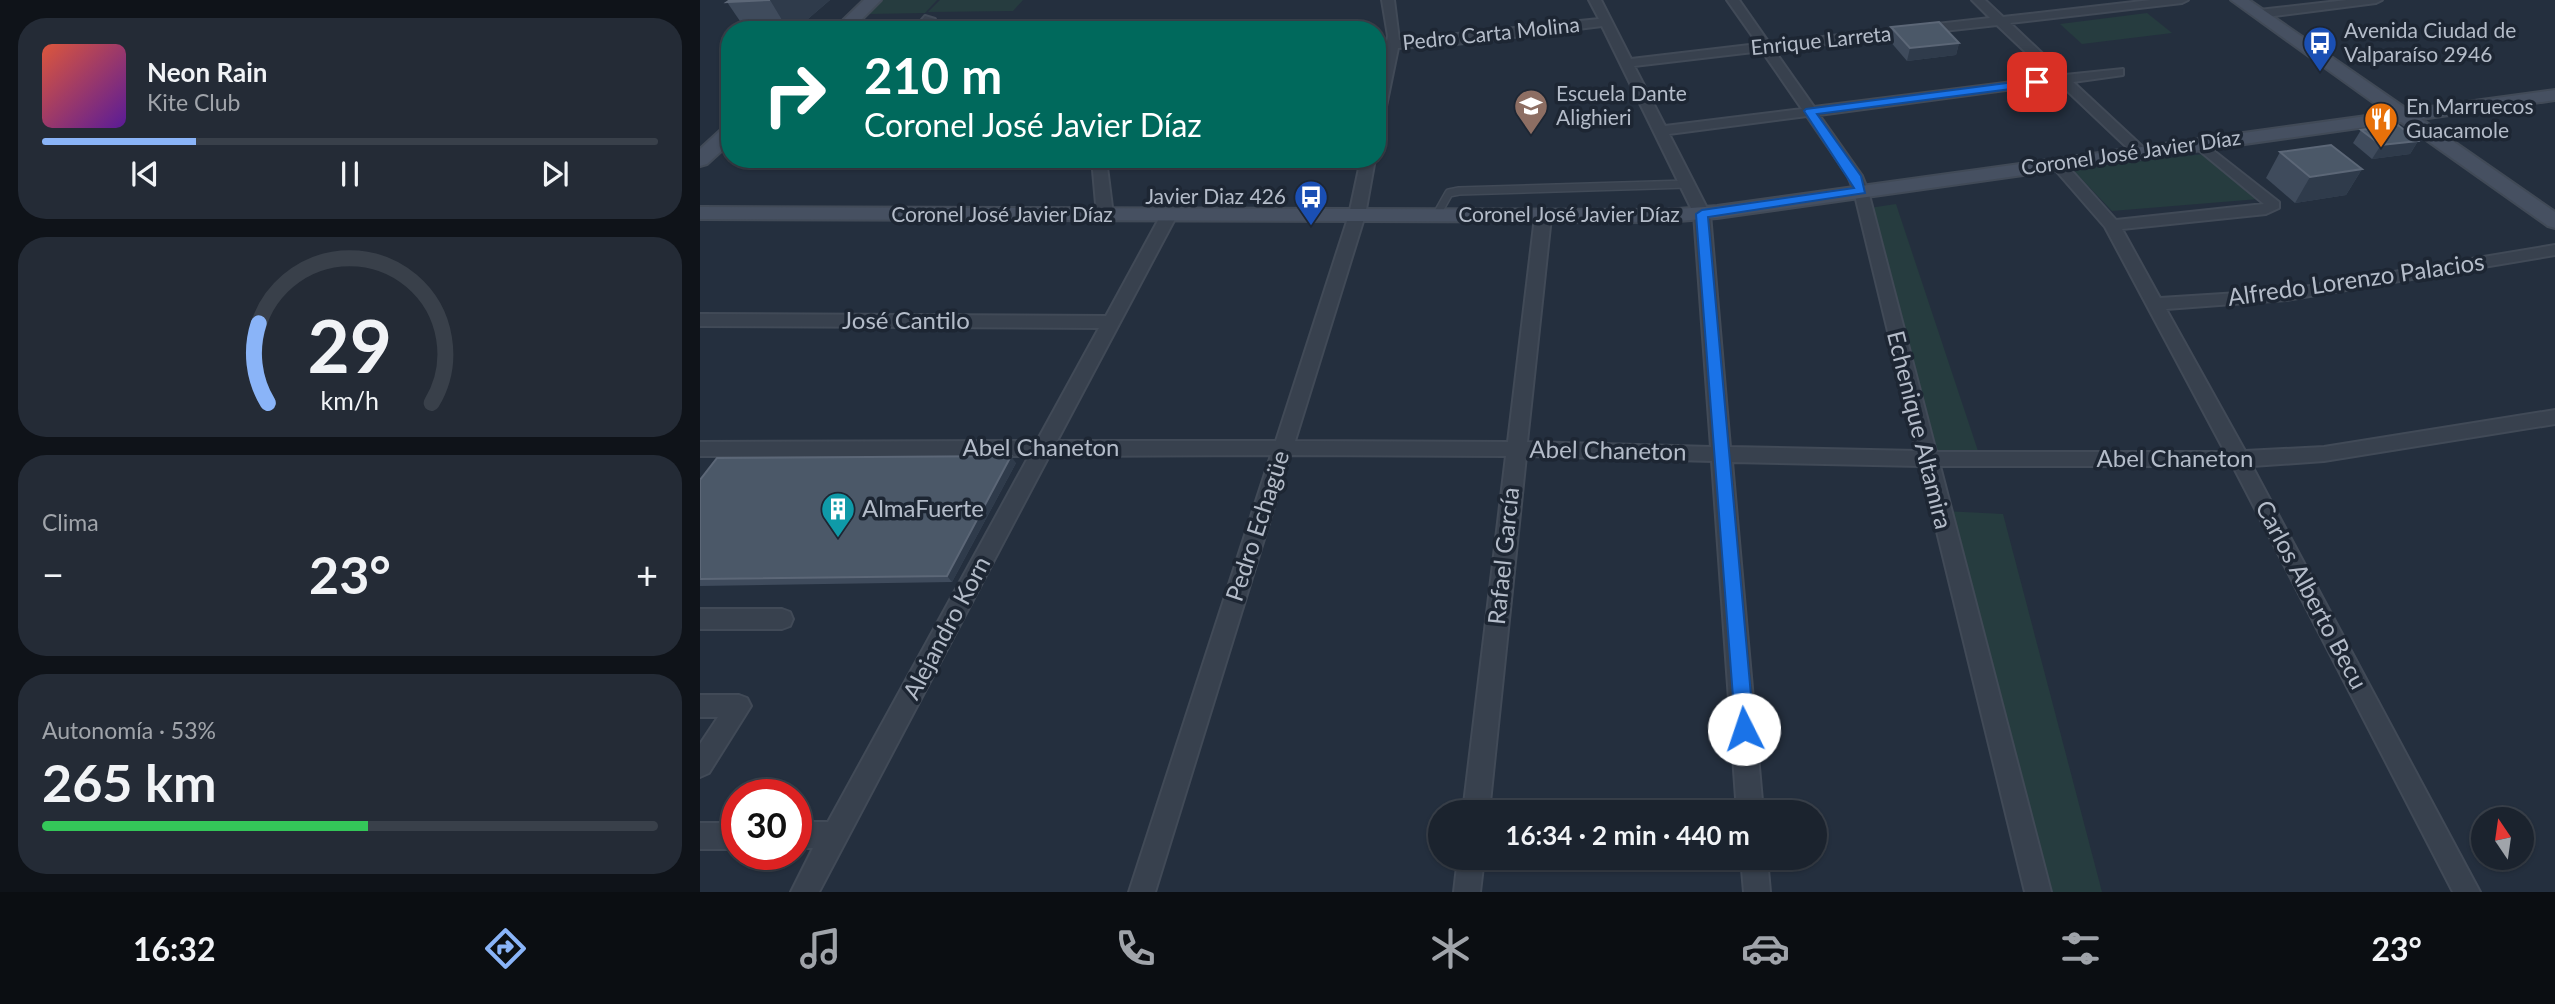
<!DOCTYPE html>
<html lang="es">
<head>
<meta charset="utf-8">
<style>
	:root { --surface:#1b232e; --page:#242b36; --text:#f1f3f6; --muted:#a0a4aa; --line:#39404a; --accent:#8ab4f8 }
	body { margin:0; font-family:Lato,sans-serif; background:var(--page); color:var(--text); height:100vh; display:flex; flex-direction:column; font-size:26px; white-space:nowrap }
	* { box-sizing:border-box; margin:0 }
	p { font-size:23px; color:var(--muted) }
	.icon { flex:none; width:38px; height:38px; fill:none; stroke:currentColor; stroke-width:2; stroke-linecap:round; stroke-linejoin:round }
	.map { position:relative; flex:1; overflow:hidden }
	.drawer { display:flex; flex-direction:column; gap:18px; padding:18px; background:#0f1319; width:700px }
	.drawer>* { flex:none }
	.guide { position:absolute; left:21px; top:21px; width:665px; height:147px; border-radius:28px; box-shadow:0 2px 5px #0004,0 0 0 2px var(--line); background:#00695c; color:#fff; overflow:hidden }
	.needle { width:46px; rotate:347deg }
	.fabs { position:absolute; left:1771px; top:807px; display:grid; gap:14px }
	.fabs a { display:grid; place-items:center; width:63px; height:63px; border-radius:50%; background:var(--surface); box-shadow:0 2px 5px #0004,0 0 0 2px var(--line); font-size:35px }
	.speed { position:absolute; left:21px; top:779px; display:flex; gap:14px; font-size:35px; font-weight:700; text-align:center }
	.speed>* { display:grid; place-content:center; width:91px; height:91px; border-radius:50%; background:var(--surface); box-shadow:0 2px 5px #0004,0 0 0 2px var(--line); line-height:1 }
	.speed .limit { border:10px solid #d22; background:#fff; color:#111 }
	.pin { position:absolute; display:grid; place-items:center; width:60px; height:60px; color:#fff; margin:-30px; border-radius:14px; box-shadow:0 4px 10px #0006 }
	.me { position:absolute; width:77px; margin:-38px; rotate:356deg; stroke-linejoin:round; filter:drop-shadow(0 0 5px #0008) }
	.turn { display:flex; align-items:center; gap:24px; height:147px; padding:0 28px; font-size:32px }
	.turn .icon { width:91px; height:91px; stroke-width:2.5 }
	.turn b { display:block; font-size:49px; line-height:60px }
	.big { font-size:52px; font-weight:700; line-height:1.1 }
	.drawer .card { flex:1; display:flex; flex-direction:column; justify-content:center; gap:10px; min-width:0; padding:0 24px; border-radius:28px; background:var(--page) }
	.drawer .dial { align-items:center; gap:0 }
	.dial svg { height:182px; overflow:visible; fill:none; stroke:var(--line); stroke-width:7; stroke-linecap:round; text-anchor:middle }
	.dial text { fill:var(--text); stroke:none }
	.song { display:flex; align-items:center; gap:21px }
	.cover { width:84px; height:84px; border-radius:10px; background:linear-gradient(135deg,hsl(10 70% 55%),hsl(270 70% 35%)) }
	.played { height:7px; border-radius:4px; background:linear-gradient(90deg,var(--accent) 25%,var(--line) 25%) }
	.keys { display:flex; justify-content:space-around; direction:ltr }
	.heat { display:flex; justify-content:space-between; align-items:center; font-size:38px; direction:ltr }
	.charge { height:10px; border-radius:5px; background:linear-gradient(90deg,#34c759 53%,var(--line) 0) }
	.trip { position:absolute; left:728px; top:800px; width:399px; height:70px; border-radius:35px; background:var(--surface); box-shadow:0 2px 5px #0004,0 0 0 2px var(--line); font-weight:700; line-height:70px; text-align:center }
	.menu { display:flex; height:112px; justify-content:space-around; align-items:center; background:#0b0e12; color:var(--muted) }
	.menu .icon { width:49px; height:49px }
	.menu .on { color:var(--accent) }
	.menu b { font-size:32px; color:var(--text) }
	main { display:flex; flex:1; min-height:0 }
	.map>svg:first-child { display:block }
	.green { fill:#263c3f }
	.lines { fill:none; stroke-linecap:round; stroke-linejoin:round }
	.service-casing { stroke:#414a57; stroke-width:10 }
	.minor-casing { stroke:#414a57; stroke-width:4 }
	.secondary-casing { stroke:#414a57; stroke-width:4 }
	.service { stroke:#38414e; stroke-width:7 }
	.minor { fill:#38414e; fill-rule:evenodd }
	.secondary { fill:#465061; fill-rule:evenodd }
	.wall { fill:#3f4b5c }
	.shaded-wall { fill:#2f3b4b }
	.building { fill:#4b5868; stroke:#5c6777; stroke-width:2 }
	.route { fill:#1a73e8; stroke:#114b97; stroke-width:2 }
	.labels { text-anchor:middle; stroke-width:7; stroke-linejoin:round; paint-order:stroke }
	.far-poi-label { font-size:21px; fill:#b4bcc9; stroke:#1d2633; text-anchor:start }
	.far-street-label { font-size:21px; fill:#b4bcc9; stroke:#1d2633 }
	.street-label { font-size:24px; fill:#b4bcc9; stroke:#1d2633 }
	.poi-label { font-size:24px; fill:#b4bcc9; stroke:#1d2633; text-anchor:start }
</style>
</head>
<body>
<main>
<section class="drawer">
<div class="card">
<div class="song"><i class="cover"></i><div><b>Neon Rain</b><p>Kite Club</p></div></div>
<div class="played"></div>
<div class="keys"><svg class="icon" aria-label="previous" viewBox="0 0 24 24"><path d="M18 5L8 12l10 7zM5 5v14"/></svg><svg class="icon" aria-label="pause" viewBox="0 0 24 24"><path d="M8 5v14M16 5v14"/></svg><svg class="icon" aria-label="next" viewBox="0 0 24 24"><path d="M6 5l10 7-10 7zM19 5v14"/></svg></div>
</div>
<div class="card dial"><svg viewBox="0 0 100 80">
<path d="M14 69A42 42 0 1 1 86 69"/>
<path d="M14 69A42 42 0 0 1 10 34" stroke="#8ab4f8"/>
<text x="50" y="56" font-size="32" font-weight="700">29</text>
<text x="50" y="72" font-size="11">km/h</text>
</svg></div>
<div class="card"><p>Clima</p>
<div class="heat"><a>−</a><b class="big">23°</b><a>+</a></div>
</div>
<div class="card"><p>Autonomía · 53%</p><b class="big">265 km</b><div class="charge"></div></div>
</section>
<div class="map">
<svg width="1855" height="892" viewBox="0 0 1855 892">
	<rect width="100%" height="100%" fill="#242f3e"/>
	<g class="green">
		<polygon points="183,0 237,0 225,13 168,14"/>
		<polygon points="240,0 323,0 313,11 228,12"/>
		<polygon points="1447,13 1472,33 1382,44 1360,24"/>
		<polygon points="1504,154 1559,199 1412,211 1372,169"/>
		<polygon points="1196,204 1279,454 1233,450 1169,208"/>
		<polygon points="1244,511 1303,514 1402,892 1352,892"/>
	</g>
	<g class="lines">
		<g class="service-casing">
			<polyline id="service" points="736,216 749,193 759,191 987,184"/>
		</g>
		<g class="minor-casing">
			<g id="minor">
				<path d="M682,0H694L699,40L899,19L889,0H901L931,59L1058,44L1027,0H1039L1069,43L1290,18L1272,0H1285L1303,17L1451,0H1488L1482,3L1310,23L1365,75L1423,69V75L1373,82L1445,149V155H1435L1359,83L1119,115L1162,176L1168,191L1236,452H1525L1405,227L1352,166V160H1362L1416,220L1564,204L1495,147V141L1500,140L1579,202V208L1566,214L1422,229L1460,298L1586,290L1855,245V255L1586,300L1466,309L1545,451L1624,447L1855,410V424L1624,461L1552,466L1780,892H1753L1533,466H1240L1351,892H1325L1221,466L1032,462L1063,812H1037L1012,461L826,456L789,812H763L806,456L590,455L455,892H429L571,455L349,456L119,892H91L113,848H96V822H128L329,456H0V442L337,441L399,328L0,326V314L406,316L461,215L469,210L477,215L357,441H576L649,215L661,159H675L665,215L595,441L808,442L835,217L843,212L851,217L827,442L1011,447L994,214L902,26L748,45L698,48L684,116L677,120V84L685,48L677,49V41H687L688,36ZM1297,25L1352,77L1114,107L1074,50ZM1062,51L1102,109L965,126L934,66ZM1107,116L1148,176L1154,191L1217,451L1030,447L1010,214L969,134Z"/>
				<polygon points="1647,0 1682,0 1676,3 1559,18 1553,14 1559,10"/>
				<polygon points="225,16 235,19 226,30 213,30"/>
				<polygon points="392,159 406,159 413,215 410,218 405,220 397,215"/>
				<polygon points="0,609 82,609 90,612 93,619 90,626 82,629 0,629"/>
				<polygon points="0,695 39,695 47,698 51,706 9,773 0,777 0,744 18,717 0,717"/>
				<rect x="0" y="823" width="37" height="26"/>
				<polygon points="758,858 784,858 780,892 754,892"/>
				<polygon points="1041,858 1067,858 1070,892 1044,892"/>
			</g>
		</g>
		<g class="secondary-casing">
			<g id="secondary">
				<polygon points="164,0 181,0 151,30 133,30"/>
				<polygon points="1531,0 1549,0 1708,110 1855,90 1855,100 1721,119 1855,212 1855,228 1848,226 1701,122 1017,218 965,222 0,219 0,207 965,210 1017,206 1688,113"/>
				<polygon points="30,126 30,143 7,164 0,166 0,149 23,128"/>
			</g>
		</g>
		<use href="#service" class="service"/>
		<use href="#minor" class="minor"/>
		<use href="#secondary" class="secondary"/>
	</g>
	<g class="wall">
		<polygon points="30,0 130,0 95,30 46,30 27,2"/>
		<polygon points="1191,27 1259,43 1256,55 1207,61 1189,40"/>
		<polygon points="1661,130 1718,141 1710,154 1672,159 1653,143"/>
		<polygon points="1580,152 1662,169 1646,195 1595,203 1566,178"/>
		<polygon points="316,463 252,582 0,586 0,480"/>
	</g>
	<g class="shaded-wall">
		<polygon points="70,0 130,0 95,30 88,30"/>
		<polygon points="1259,43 1256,55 1207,61 1210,48"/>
		<polygon points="1718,141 1710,154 1672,159 1681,145"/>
		<polygon points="1662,169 1646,195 1595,203 1610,177"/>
		<polygon points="311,456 316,463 252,582 247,576"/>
	</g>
	<g class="building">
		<polygon points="30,0 70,0 27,2"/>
		<polygon points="1239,22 1259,43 1210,48 1191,27"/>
		<polygon points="1698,125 1718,141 1681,145 1661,130"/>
		<polygon points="1631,145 1662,169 1610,177 1580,152"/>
		<polygon points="311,456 247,576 0,579 0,480 17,458"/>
	</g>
	<polygon class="route" points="1337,79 1341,80 1341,85 1117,114 1161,176 1165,193 1008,217 1054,729 1051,736 1044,739 1036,736 996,214 1002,210 1154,188 1104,111 1106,109"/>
	<defs>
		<g id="bus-pin" transform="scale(1.75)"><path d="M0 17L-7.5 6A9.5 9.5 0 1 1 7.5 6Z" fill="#1a4fb4" stroke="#1d2633"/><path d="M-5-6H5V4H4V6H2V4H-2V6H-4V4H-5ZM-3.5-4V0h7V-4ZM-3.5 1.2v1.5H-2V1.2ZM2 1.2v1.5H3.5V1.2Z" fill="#fff"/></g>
		<g id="school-pin" transform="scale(1.75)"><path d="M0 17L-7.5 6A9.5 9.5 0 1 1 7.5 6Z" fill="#8d6e63" stroke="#1d2633"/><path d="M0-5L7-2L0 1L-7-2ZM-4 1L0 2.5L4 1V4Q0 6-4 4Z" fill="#fff"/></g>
		<g id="restaurant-pin" transform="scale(1.75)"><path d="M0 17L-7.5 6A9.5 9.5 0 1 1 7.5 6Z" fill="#e8710a" stroke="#1d2633"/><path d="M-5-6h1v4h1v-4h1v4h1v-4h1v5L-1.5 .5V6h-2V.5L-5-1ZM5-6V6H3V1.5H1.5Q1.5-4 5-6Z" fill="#fff"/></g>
		<g id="building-pin" transform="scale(1.75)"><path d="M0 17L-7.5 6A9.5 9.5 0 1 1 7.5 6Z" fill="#0f9aa8" stroke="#1d2633"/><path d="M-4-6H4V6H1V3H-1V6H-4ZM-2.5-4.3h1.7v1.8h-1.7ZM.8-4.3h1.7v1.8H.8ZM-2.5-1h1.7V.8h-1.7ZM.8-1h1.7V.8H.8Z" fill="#fff"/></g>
	</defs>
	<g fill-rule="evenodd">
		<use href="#bus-pin" x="1620" y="43"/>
		<use href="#school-pin" x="831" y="106"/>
		<use href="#restaurant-pin" x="1681" y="119"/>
		<use href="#bus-pin" x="611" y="197"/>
		<use href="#building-pin" x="138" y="509"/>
	</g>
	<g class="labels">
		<g class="far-poi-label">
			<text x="1644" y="38">Avenida Ciudad de<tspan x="1644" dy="24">Valparaíso 2946</tspan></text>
			<text x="856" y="101">Escuela Dante<tspan x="856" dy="24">Alighieri</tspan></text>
			<text x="1706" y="114">En Marruecos<tspan x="1706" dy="24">Guacamole</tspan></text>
			<text x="586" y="204" text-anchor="end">Javier Diaz 426</text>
		</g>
		<g class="far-street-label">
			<text transform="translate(791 34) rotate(-6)" y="7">Pedro Carta Molina</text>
			<text transform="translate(1121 41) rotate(-6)" y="7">Enrique Larreta</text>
			<text transform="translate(1431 153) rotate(-8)" y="7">Coronel José Javier Díaz</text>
			<text x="302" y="222">Coronel José Javier Díaz</text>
			<text x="869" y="222">Coronel José Javier Díaz</text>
		</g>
		<g class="street-label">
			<text transform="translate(1656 280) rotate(-8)" y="8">Alfredo Lorenzo Palacios</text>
			<text x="206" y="329">José Cantilo</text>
			<text transform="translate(1219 430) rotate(76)" y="8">Echenique Altamira</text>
			<text x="341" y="456">Abel Chaneton</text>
			<text transform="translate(908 451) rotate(1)" y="8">Abel Chaneton</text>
			<text x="1475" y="467">Abel Chaneton</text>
			<text transform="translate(558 526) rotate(-72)" y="8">Pedro Echagüe</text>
			<text transform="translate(804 556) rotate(-84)" y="8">Rafael García</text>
			<text transform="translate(1611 595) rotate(62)" y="8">Carlos Alberto Becu</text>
			<text transform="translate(247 628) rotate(-62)" y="8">Alejandro Korn</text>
		</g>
		<g class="poi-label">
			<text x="162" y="517">AlmaFuerte</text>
		</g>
	</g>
</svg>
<div class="fabs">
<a><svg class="needle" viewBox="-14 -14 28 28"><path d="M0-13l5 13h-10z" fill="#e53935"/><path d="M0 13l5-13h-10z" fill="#a0a4aa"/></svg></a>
</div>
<div class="speed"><div class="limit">30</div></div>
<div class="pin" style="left:1337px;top:82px;background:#d93025"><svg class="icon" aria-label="arrive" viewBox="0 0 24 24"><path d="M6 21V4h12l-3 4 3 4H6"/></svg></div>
<svg class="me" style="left:1044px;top:729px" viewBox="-20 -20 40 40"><circle r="19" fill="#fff"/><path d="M0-13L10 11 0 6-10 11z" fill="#1a73e8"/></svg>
<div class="trip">16:34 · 2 min · 440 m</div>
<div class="guide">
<div class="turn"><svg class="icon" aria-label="right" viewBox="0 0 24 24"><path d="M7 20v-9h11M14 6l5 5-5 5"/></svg><div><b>210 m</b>Coronel José Javier Díaz</div></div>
</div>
</div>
</main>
<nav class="menu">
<b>16:32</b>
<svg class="icon on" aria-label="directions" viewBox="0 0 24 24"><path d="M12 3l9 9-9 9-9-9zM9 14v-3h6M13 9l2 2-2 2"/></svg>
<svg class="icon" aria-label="music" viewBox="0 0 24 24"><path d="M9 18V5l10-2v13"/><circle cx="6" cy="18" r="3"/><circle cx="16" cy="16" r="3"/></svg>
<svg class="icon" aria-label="phone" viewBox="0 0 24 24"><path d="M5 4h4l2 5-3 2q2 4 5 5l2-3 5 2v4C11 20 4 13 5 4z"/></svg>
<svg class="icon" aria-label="climate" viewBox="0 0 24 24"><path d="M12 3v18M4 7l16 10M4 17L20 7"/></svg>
<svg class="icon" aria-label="car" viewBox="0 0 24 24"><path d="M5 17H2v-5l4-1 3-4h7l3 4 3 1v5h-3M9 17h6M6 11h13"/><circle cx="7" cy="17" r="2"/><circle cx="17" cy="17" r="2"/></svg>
<svg class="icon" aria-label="filters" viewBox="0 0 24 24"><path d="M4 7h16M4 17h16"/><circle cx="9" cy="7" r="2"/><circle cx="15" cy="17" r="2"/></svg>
<b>23°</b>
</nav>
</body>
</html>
